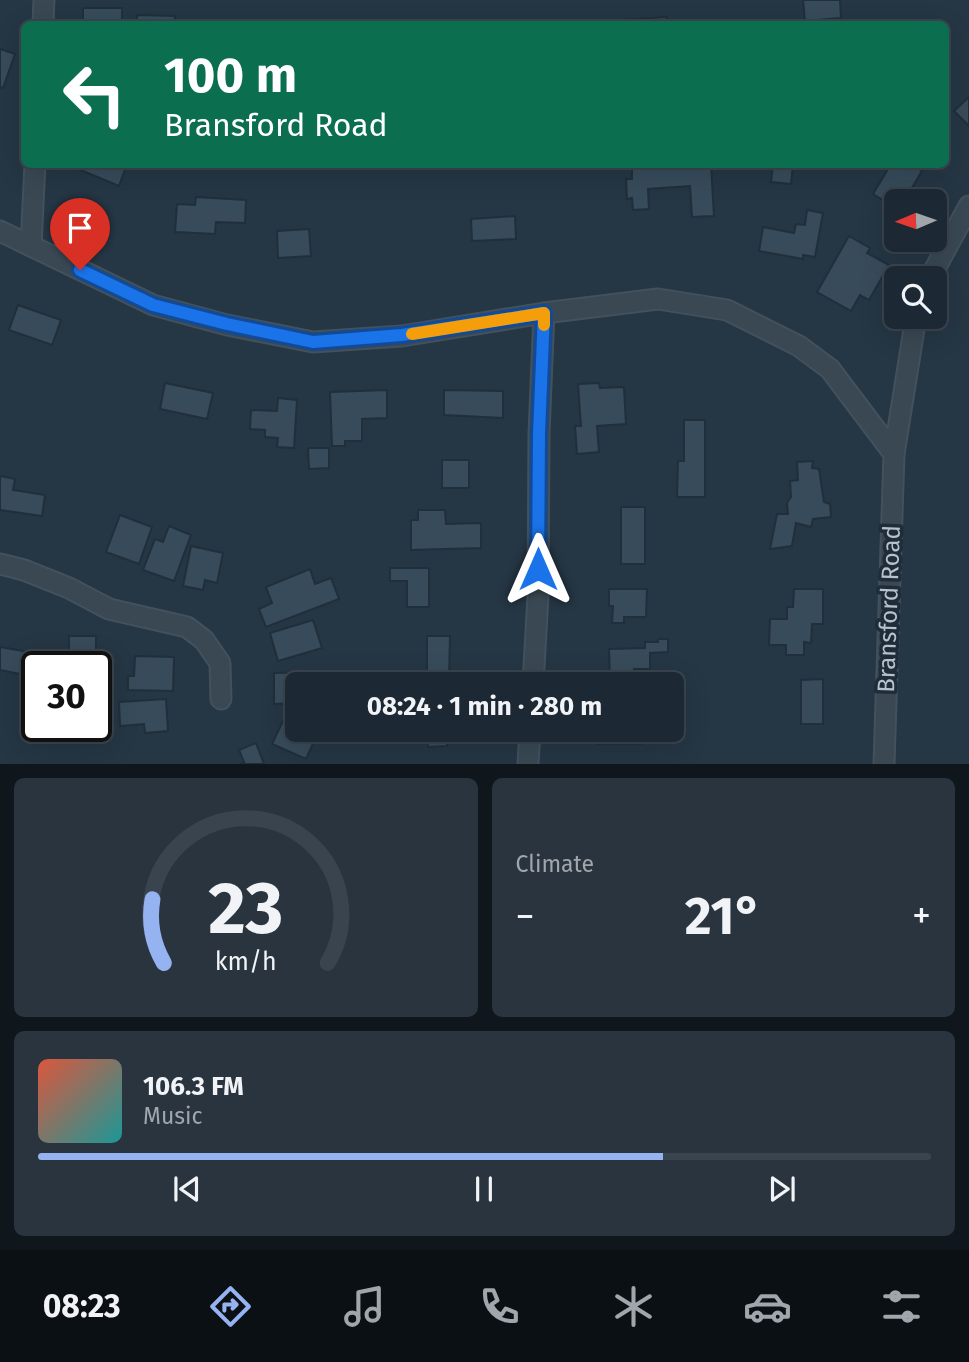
<!DOCTYPE html>
<html lang="en">
<head>
<meta charset="utf-8">
<style>
	:root { --surface:#1c2833; --page:#29343f; --text:#f1f3f6; --muted:#a0a6ac; --line:#3a444e; --accent:#95b2f1 }
	body { margin:0; font-family:"Fira Sans",sans-serif; background:var(--page); color:var(--text); height:100vh; display:flex; flex-direction:column; font-size:26px; white-space:nowrap }
	* { box-sizing:border-box; margin:0 }
	p { font-size:23px; color:var(--muted) }
	.icon { flex:none; width:38px; height:38px; fill:none; stroke:currentColor; stroke-width:2; stroke-linecap:round; stroke-linejoin:round }
	.map { position:relative; height:764px; overflow:hidden }
	.drawer { display:flex; flex-direction:column; gap:14px; padding:14px; background:#0f161c; flex:1 }
	.drawer>* { flex:none }
	.guide { position:absolute; left:21px; top:21px; width:928px; height:147px; border-radius:10px; box-shadow:0 7px 28px #0002,0 0 0 2px var(--line); background:#0b6e4f; color:#fff; overflow:hidden }
	.needle { width:46px; rotate:268deg }
	.tools { position:absolute; left:884px; top:189px; display:grid; gap:14px }
	.tools a { display:grid; place-items:center; width:63px; height:63px; border-radius:10px; background:var(--surface); box-shadow:0 7px 28px #0002,0 0 0 2px var(--line); font-size:35px }
	.speed { position:absolute; left:21px; top:651px; display:flex; gap:14px; font-size:35px; font-weight:700; text-align:center }
	.speed>* { display:grid; place-content:center; width:91px; height:91px; border-radius:50%; background:var(--surface); box-shadow:0 7px 28px #0002,0 0 0 2px var(--line); line-height:1 }
	.speed .limit { border:4px solid #111; border-radius:10px; background:#fff; color:#111 }
	.pin { position:absolute; display:grid; place-items:center; width:60px; height:60px; color:#fff; margin:-72px -30px; border-radius:50% 50% 50% 0; rotate:-45deg; box-shadow:0 0 7px #0007 }
	.pin .icon { rotate:45deg }
	.me { position:absolute; width:77px; margin:-38px; rotate:0deg; stroke-linejoin:round; filter:drop-shadow(0 0 5px #0008) }
	.turn { display:flex; align-items:center; gap:24px; height:147px; padding:0 28px; font-size:32px }
	.turn .icon { width:91px; height:91px; stroke-width:2.5 }
	.turn b { display:block; font-size:49px; line-height:60px }
	.big { font-size:52px; font-weight:700; line-height:1.1 }
	.drawer .widget { flex:1; display:flex; flex-direction:column; justify-content:center; gap:10px; min-width:0; padding:0 24px; border-radius:10px; background:var(--page) }
	.drawer .dial { align-items:center; gap:0 }
	.dial svg { height:182px; overflow:visible; fill:none; stroke:var(--line); stroke-width:7; stroke-linecap:round; text-anchor:middle }
	.dial text { fill:var(--text); stroke:none }
	.song { display:flex; align-items:center; gap:21px }
	.cover { width:84px; height:84px; border-radius:10px; background:linear-gradient(135deg,hsl(10 70% 55%),hsl(180 70% 35%)) }
	.played { height:7px; border-radius:4px; background:linear-gradient(90deg,var(--accent) 70%,var(--line) 70%) }
	.keys { display:flex; justify-content:space-around; direction:ltr }
	.heat { display:flex; justify-content:space-between; align-items:center; font-size:38px; direction:ltr }
	.drawer .tiles { flex:1; display:grid; gap:14px; grid-template-columns:1fr 1fr }
	.widget:last-child { grid-column:span 2 }
	.trip { position:absolute; left:285px; top:672px; width:399px; height:70px; border-radius:10px; background:var(--surface); box-shadow:0 7px 28px #0002,0 0 0 2px var(--line); font-weight:700; line-height:70px; text-align:center }
	.dock { display:flex; height:112px; justify-content:space-around; align-items:center; background:#0b1014; color:var(--muted) }
	.dock .icon { width:49px; height:49px }
	.dock .selected { color:var(--accent) }
	.dock b { font-size:32px; color:var(--text) }
	.map>svg:first-child { display:block }
	.building { fill:#374b5a; stroke:#202f3b; stroke-width:2 }
	.lines { fill:none; stroke-linecap:round; stroke-linejoin:round }
	.minor-casing { stroke:#43515d; stroke-width:23 }
	.minor { stroke:#394853; stroke-width:19 }
	.route-casing { stroke:#114b97; stroke-width:18 }
	.route { stroke:#1a73e8; stroke-width:12 }
	.slow { stroke:#f59e0b; stroke-width:12 }
	.labels { text-anchor:middle; stroke-width:7; stroke-linejoin:round; paint-order:stroke }
	.street-label { font-size:24px; fill:#b7c2cd; stroke:#1e2d39 }
</style>
</head>
<body>
<div class="map">
<svg width="969" height="764" viewBox="0 0 969 764">
	<rect width="100%" height="100%" fill="#253644"/>
	<g class="building">
		<polygon points="803,0 840,0 841,18 805,21"/>
		<rect x="83" y="8" width="39" height="16"/>
		<polygon points="137,15 175,16 174,24 137,24"/>
		<polygon points="667,17 667,24 620,24 620,20"/>
		<polygon points="0,49 15,54 3,88 0,87"/>
		<polygon points="969,97 969,126 954,111"/>
		<polygon points="66,164 127,164 119,186"/>
		<polygon points="632,164 711,164 714,216 692,217 690,186 648,189 649,209 633,210 632,198 627,199 626,179 632,179"/>
		<polygon points="773,164 793,165 791,184 771,182"/>
		<polygon points="891,164 912,164 922,171 904,201 896,201 896,208 873,194"/>
		<polygon points="196,197 246,200 245,223 216,222 215,234 175,232 177,204 195,205"/>
		<polygon points="807,210 823,213 815,257 803,255 803,259 759,251 763,227 794,233 796,224 805,225"/>
		<polygon points="515,216 516,239 472,241 471,219"/>
		<polygon points="309,229 311,256 278,258 277,231"/>
		<polygon points="849,236 870,248 867,253 889,265 869,300 860,295 851,311 817,292"/>
		<polygon points="18,305 61,320 52,345 9,330"/>
		<polygon points="165,383 213,393 207,419 160,409"/>
		<polygon points="599,383 600,388 624,387 626,424 597,426 599,452 577,454 575,426 581,426 578,384"/>
		<polygon points="387,390 387,418 362,419 362,441 345,441 345,446 332,446 330,392"/>
		<polygon points="444,390 503,391 503,418 444,415"/>
		<polygon points="278,398 297,400 294,448 277,447 278,438 265,437 265,430 250,429 251,410 277,411"/>
		<polygon points="684,420 705,420 705,497 677,497 678,461 684,461"/>
		<polygon points="308,448 329,448 329,468 309,469"/>
		<rect x="442" y="460" width="27" height="28"/>
		<polygon points="813,461 812,468 819,469 824,502 830,504 831,517 813,519 811,527 796,523 792,546 770,549 777,514 788,514 787,503 791,497 790,481 798,480 797,462"/>
		<polygon points="0,476 15,479 13,490 45,495 42,516 0,510"/>
		<rect x="621" y="507" width="24" height="57"/>
		<polygon points="418,510 445,510 446,524 481,523 481,548 411,550 411,520 418,520"/>
		<polygon points="120,515 152,527 139,564 106,552"/>
		<polygon points="169,526 191,535 174,581 143,570 155,539 163,542"/>
		<polygon points="191,546 223,553 217,583 205,580 203,590 183,586"/>
		<polygon points="390,568 429,568 429,607 407,607 407,581 390,581"/>
		<polygon points="310,569 315,584 331,578 339,599 266,627 259,609 272,603 266,587"/>
		<polygon points="609,589 647,589 646,617 624,617 624,623 612,623 613,606 609,606"/>
		<polygon points="794,589 823,589 823,624 812,624 811,643 804,642 804,655 786,655 786,645 769,645 770,619 787,619 787,607 793,607"/>
		<polygon points="313,620 322,648 278,661 270,633"/>
		<rect x="69" y="636" width="27" height="31"/>
		<polygon points="427,636 450,636 449,681 427,681"/>
		<polygon points="658,639 668,639 668,652 650,653 650,669 634,669 634,681 610,682 609,649 645,648 645,642 658,642"/>
		<polygon points="0,647 29,652 25,675 0,670"/>
		<polygon points="135,656 174,657 173,691 128,690 128,676 134,676"/>
		<polygon points="321,672 322,684 298,684 298,703 274,704 274,673"/>
		<polygon points="823,679 823,724 801,724 801,680"/>
		<polygon points="166,699 168,731 145,733 144,724 120,726 119,702"/>
		<polygon points="283,721 316,737 306,759 272,744"/>
		<polygon points="408,730 447,730 447,746 428,747 427,732 408,733"/>
		<rect x="597" y="730" width="44" height="14"/>
		<polygon points="256,743 264,764 241,764 244,762 239,750"/>
	</g>
	<g class="lines">
		<g class="minor-casing">
			<g id="minor">
				<polyline points="43,24 44,0"/>
				<polyline points="0,231 153,305 227,325 313,342 402,336 544,313 658,299 727,310 799,346 830,369 894,454 884,764"/>
				<polyline points="31,246 35,164"/>
				<polyline points="930,278 969,206"/>
				<polyline points="894,454 916,317"/>
				<polyline points="0,564 24,570 69,588 109,609 187,627 204,640 220,663 221,699"/>
				<polyline points="533,684 538,596 539,433 544,313"/>
				<polyline points="528,764 530,730"/>
			</g>
		</g>
		<use href="#minor" class="minor"/>
	</g>
	<g class="lines">
		<g class="route-casing">
			<polyline id="route" points="80,270 153,305 227,324 313,342 402,335 544,313 539,433 538,569"/>
		</g>
		<use href="#route" class="route"/>
		<polyline class="slow" points="412,334 544,313 544,325"/>
	</g>
	<g class="labels">
		<g class="street-label">
			<text transform="translate(889 609) rotate(-88)" y="8">Bransford Road</text>
		</g>
	</g>
</svg>
<div class="tools">
<a><svg class="needle" viewBox="-14 -14 28 28"><path d="M0-13l5 13h-10z" fill="#e53935"/><path d="M0 13l5-13h-10z" fill="#a0a6ac"/></svg></a>
<a><svg class="icon" aria-label="search" viewBox="0 0 24 24"><circle cx="10" cy="10" r="6"/><path d="M15 15l6 6"/></svg></a>
</div>
<div class="speed"><div class="limit">30</div></div>
<div class="pin" style="left:80px;top:270px;background:#d93025"><svg class="icon" aria-label="arrive" viewBox="0 0 24 24"><path d="M6 21V4h12l-3 4 3 4H6"/></svg></div>
<svg class="me" style="left:538px;top:569px" viewBox="-20 -20 40 40"><path d="M0-17L14 15 0 8-14 15z" fill="#1a73e8" stroke="#fff" stroke-width="4"/></svg>
<div class="trip">08:24 · 1 min · 280 m</div>
<div class="guide">
<div class="turn"><svg class="icon" aria-label="left" viewBox="0 0 24 24"><path d="M17 20v-9H6M10 6l-5 5 5 5"/></svg><div><b>100 m</b>Bransford Road</div></div>
</div>
</div>
<section class="drawer">
<div class="tiles">
<div class="widget dial"><svg viewBox="0 0 100 80">
<path d="M14 69A42 42 0 1 1 86 69"/>
<path d="M14 69A42 42 0 0 1 9 41" stroke="#95b2f1"/>
<text x="50" y="56" font-size="32" font-weight="700">23</text>
<text x="50" y="72" font-size="11">km/h</text>
</svg></div>
<div class="widget"><p>Climate</p>
<div class="heat"><a>−</a><b class="big">21°</b><a>+</a></div>
</div>
<div class="widget">
<div class="song"><i class="cover"></i><div><b>106.3 FM</b><p>Music</p></div></div>
<div class="played"></div>
<div class="keys"><svg class="icon" aria-label="previous" viewBox="0 0 24 24"><path d="M18 5L8 12l10 7zM5 5v14"/></svg><svg class="icon" aria-label="pause" viewBox="0 0 24 24"><path d="M8 5v14M16 5v14"/></svg><svg class="icon" aria-label="next" viewBox="0 0 24 24"><path d="M6 5l10 7-10 7zM19 5v14"/></svg></div>
</div>
</div>
</section>
<nav class="dock">
<b>08:23</b>
<svg class="icon selected" aria-label="directions" viewBox="0 0 24 24"><path d="M12 3l9 9-9 9-9-9zM9 14v-3h6M13 9l2 2-2 2"/></svg>
<svg class="icon" aria-label="music" viewBox="0 0 24 24"><path d="M9 18V5l10-2v13"/><circle cx="6" cy="18" r="3"/><circle cx="16" cy="16" r="3"/></svg>
<svg class="icon" aria-label="phone" viewBox="0 0 24 24"><path d="M5 4h4l2 5-3 2q2 4 5 5l2-3 5 2v4C11 20 4 13 5 4z"/></svg>
<svg class="icon" aria-label="climate" viewBox="0 0 24 24"><path d="M12 3v18M4 7l16 10M4 17L20 7"/></svg>
<svg class="icon" aria-label="car" viewBox="0 0 24 24"><path d="M5 17H2v-5l4-1 3-4h7l3 4 3 1v5h-3M9 17h6M6 11h13"/><circle cx="7" cy="17" r="2"/><circle cx="17" cy="17" r="2"/></svg>
<svg class="icon" aria-label="filters" viewBox="0 0 24 24"><path d="M4 7h16M4 17h16"/><circle cx="9" cy="7" r="2"/><circle cx="15" cy="17" r="2"/></svg>
</nav>
</body>
</html>
